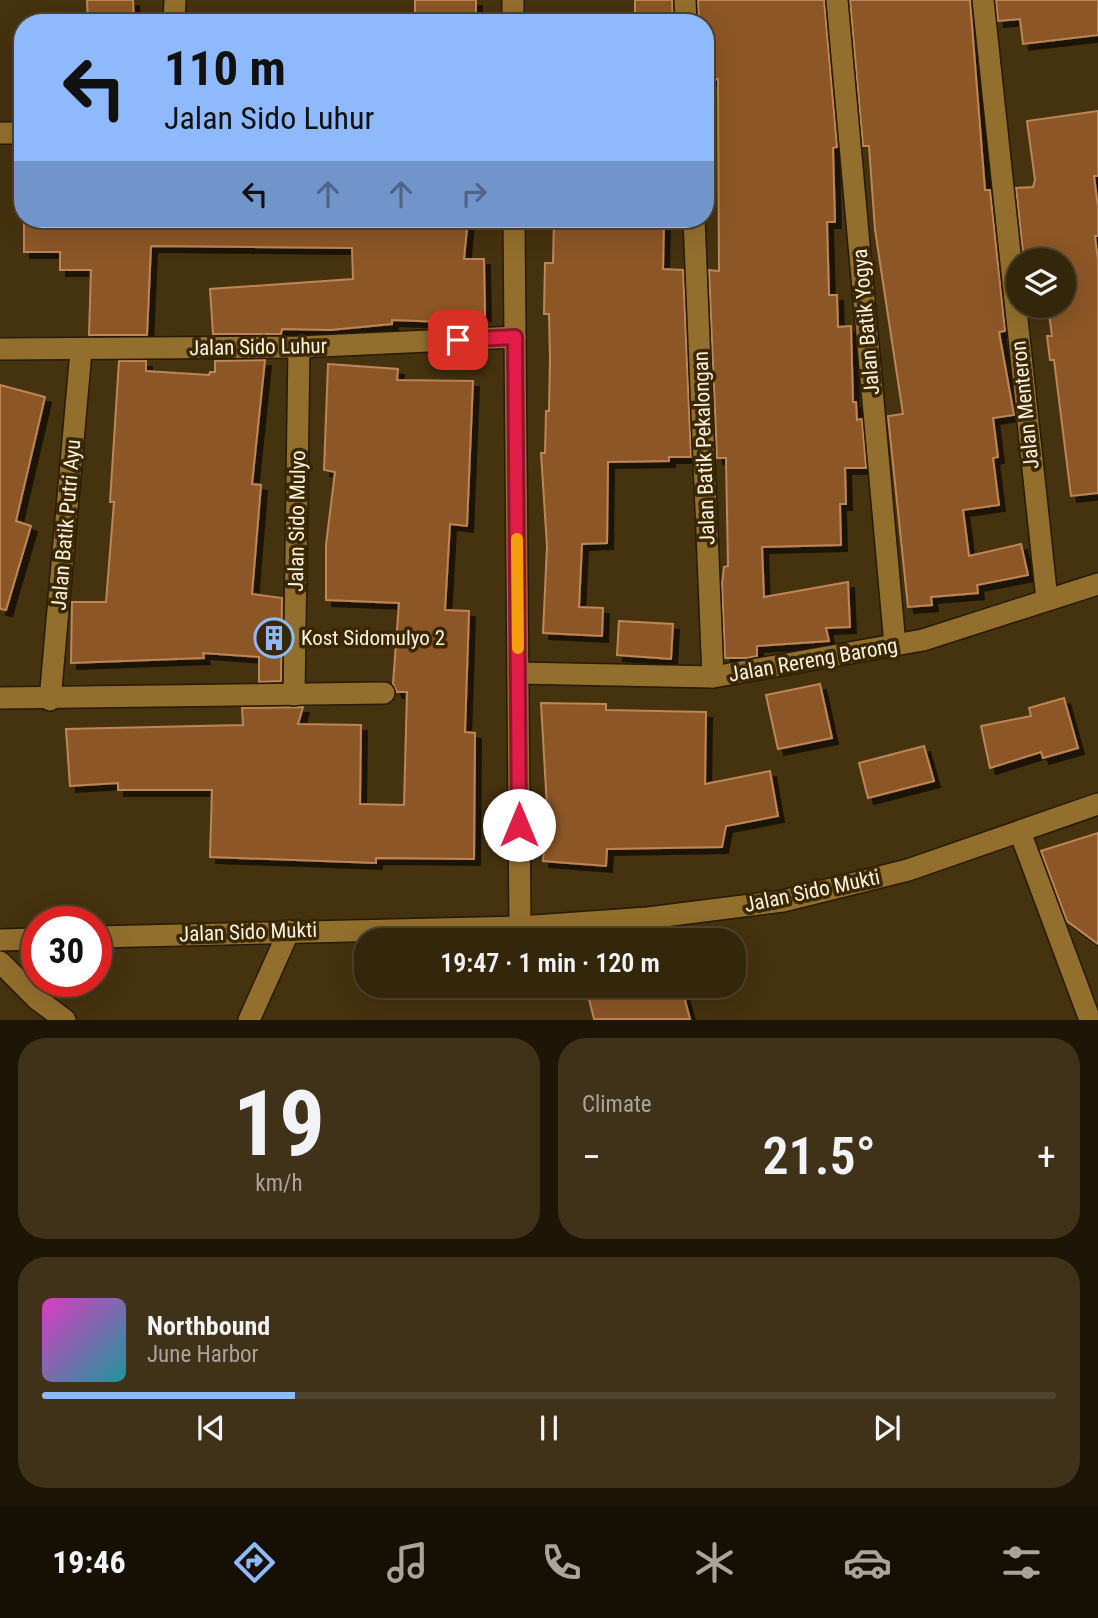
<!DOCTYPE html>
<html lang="en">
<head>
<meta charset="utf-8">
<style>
	:root { --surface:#34260b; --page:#3f3219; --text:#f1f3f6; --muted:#a9a59d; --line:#4e432c; --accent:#8eb9fd }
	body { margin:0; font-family:"Roboto Condensed",sans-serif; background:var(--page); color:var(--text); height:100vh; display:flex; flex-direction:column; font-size:26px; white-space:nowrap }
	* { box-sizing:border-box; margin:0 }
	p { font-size:23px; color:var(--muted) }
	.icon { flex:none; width:38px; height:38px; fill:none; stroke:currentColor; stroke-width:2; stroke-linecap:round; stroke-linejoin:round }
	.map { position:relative; height:1020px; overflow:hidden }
	.drawer { display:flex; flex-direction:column; gap:18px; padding:18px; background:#1d1506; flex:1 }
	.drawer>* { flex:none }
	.guide { position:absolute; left:14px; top:14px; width:700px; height:214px; border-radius:28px; box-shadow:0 7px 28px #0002,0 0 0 2px var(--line); background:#8eb9fd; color:#111; overflow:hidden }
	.buttons { position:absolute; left:1006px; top:248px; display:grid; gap:14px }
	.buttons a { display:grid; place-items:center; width:70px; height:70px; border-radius:50%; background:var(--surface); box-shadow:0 7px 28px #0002,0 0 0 2px var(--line); font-size:35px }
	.speed { position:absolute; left:21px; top:906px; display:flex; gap:14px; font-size:35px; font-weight:700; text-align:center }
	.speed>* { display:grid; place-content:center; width:91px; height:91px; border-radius:50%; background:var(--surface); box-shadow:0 7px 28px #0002,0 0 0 2px var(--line); line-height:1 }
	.speed .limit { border:10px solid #d22; background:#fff; color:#111 }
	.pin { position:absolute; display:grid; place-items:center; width:60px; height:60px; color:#fff; margin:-30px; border-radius:14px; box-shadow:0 4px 10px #0006 }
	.me { position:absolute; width:77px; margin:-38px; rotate:0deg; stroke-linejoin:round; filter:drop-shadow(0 0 5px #0008) }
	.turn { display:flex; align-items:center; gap:24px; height:147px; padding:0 35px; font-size:32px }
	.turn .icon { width:91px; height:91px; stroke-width:2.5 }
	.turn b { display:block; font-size:49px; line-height:60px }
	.lanes { display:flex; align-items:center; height:66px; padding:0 35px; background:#0003; justify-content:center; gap:35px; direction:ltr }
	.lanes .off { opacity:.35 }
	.big { font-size:52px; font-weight:600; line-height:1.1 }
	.drawer .tile { flex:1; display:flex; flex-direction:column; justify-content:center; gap:10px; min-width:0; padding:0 24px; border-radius:28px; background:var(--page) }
	.drawer .dial { align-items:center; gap:0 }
	.dial b { font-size:91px; line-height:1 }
	.song { display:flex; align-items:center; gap:21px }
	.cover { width:84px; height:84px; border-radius:10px; background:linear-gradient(135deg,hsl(310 70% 55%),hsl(180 70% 35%)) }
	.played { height:7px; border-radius:4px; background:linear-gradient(90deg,var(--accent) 25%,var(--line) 25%) }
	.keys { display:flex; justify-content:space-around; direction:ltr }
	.heat { display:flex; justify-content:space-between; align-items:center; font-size:38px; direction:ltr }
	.drawer .tiles { flex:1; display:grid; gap:18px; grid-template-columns:1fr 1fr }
	.tile:last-child { grid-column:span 2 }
	.trip { position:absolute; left:354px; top:928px; width:392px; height:70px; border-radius:28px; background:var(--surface); box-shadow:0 7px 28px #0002,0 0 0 2px var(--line); font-weight:600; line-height:70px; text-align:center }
	.tabs { display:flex; height:112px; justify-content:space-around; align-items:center; background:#150f04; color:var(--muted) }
	.tabs .icon { width:49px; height:49px }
	.tabs .selected { color:var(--accent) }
	.tabs b { font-size:32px; color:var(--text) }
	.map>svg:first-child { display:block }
	.building { fill:#8c5627; stroke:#be8556; stroke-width:2; filter:url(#shadow) }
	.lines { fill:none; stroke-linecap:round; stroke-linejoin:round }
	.minor-casing { stroke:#271b07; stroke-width:24 }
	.minor { stroke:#936f2d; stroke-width:21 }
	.route-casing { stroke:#92132f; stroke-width:18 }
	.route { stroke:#e11d48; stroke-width:12 }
	.slow { stroke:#f59e0b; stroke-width:12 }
	.labels { text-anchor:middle; stroke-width:7; stroke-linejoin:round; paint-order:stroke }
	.street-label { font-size:21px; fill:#fdf1de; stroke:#3a2804 }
	.poi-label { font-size:21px; fill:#fdf1de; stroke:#3a2804; text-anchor:start }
</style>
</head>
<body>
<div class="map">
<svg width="1098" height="1020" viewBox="0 0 1098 1020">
	<defs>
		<filter id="shadow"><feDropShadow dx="6" dy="6" stdDeviation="0" flood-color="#0009"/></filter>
	</defs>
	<rect width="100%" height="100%" fill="#45320f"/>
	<g class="building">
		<polygon points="87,0 133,0 134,23 88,23"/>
		<rect x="415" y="0" width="61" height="23"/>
		<polygon points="635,0 672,0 673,23 635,23"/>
		<polygon points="698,0 824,0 837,147 833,148 835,222 827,222 829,295 837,295 838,327 851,326 853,402 856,402 857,420 862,419 866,468 845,468 846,504 840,504 841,545 762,547 764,597 848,582 850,627 826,628 829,641 757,646 757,656 747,658 725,658 722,584 724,567 728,566 726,458 717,458 709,270 719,271 718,79 707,80 705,23 699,23"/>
		<polygon points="850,0 970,0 985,190 990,190 1005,331 999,332 1014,415 993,418 998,457 993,458 999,505 963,510 969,556 1021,544 1028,575 977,585 978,593 931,597 932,605 908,607 888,416 903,414 875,230 869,146 863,146"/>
		<polygon points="996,0 1098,0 1098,35 1023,44 1020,19 998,21"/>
		<polygon points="1098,111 1098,176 1094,176 1098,207 1098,236 1095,236 1098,261 1098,493 1071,496 1054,360 1050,360 1047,336 1052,336 1048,306 1064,306 1064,261 1024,261 1016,188 1033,187 1035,180 1027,121"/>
		<polygon points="24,219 468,219 464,259 484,259 485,315 444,317 444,322 392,320 392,324 330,330 282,329 281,334 213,334 210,289 353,279 352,248 151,246 147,335 89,335 91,270 60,270 60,252 24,252"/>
		<polygon points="554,219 664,219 663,269 683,270 691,457 669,457 669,461 608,462 607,543 582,544 579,607 603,608 602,636 543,633 547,546 541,453 545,453 546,411 549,411 550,359 549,314 544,314 545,263 553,263"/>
		<polygon points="265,360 252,484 261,485 252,594 282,598 281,681 259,682 259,657 203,653 204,658 71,663 72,602 106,602 114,502 110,502 119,361 146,361 146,371 209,375 210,372 215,372 215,361"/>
		<polygon points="328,364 398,369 397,380 473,381 467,526 450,524 445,610 469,611 465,732 475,733 474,859 376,858 376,863 210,857 212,790 118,790 118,783 70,786 66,729 243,725 242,708 303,707 298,724 361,725 360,804 404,805 407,692 397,692 393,684 399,603 326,600 326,545 335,472 324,470"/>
		<polygon points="0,385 45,397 16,521 31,526 6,610 0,609"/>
		<polygon points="619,621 673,624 671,659 617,655"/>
		<polygon points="820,684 832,738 778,749 766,695"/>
		<polygon points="1064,698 1078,748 1043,758 1041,752 990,768 981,726 1031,716 1029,708"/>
		<polygon points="541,703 606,704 606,710 706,712 705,784 770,771 778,816 726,826 722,847 607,849 606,866 543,861 547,808"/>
		<polygon points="924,746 934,781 868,798 859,763"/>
		<polygon points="1098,833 1098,944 1067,921 1041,851"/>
		<polygon points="626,985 681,985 690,1019 594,1019 588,995"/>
	</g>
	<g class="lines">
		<g class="minor-casing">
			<g id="minor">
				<polyline points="513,0 513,23"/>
				<polyline points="685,0 686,23"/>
				<polyline points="837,0 895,645"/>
				<polyline points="983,0 1047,600"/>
				<polyline points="174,23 175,0"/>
				<polyline points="0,133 23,133"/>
				<polyline points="514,219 520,927"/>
				<polyline points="694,219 713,677"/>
				<polyline points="0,349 299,347 515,337"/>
				<polyline points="518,673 713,677 923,640 1098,584"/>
				<polyline points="294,695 299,347"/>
				<polyline points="0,698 384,693"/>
				<polyline points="50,700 81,351"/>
				<polyline points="1020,832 1090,1020"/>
				<polyline points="96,937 520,927 648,918 783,901 908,870 1098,804"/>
				<polyline points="0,940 37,939"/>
				<polyline points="0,962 37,999 65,1020"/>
				<polyline points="249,1020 289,931"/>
			</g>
		</g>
		<use href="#minor" class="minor"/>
	</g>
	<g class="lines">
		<g class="route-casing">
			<polyline id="route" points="458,340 515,337 519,825"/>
		</g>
		<use href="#route" class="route"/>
		<polyline class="slow" points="517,539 518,648"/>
	</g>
	<defs>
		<g id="building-ring" transform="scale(2.0125)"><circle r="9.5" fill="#3a2804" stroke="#8eb9fd" stroke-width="1.5"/><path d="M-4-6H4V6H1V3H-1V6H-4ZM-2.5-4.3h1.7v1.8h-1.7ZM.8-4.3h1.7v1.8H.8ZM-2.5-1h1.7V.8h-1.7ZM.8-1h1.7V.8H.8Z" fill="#8eb9fd"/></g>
	</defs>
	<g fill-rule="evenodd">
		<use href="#building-ring" x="274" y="638"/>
	</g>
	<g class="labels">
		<g class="street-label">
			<text transform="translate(866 322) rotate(-95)" y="7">Jalan Batik Yogya</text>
			<text transform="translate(258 347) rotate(-1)" y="7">Jalan Sido Luhur</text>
			<text transform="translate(1025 405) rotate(-96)" y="7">Jalan Menteron</text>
			<text transform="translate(704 448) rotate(-92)" y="7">Jalan Batik Pekalongan</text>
			<text transform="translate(297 521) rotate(-89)" y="7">Jalan Sido Mulyo</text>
			<text transform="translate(66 525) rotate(-85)" y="7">Jalan Batik Putri Ayu</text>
			<text transform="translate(813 660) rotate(-10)" y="7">Jalan Rereng Barong</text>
			<text transform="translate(812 891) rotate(-12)" y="7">Jalan Sido Mukti</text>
			<text transform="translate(248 932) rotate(-2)" y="7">Jalan Sido Mukti</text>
		</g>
		<g class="poi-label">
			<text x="301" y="645">Kost Sidomulyo 2</text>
		</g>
	</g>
</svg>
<div class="buttons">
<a><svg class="icon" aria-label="layers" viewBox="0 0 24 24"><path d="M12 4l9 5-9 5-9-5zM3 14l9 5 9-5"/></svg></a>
</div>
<div class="speed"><div class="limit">30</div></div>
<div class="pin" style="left:458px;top:340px;background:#d93025"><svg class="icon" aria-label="arrive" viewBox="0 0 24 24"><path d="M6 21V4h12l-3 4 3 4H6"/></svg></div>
<svg class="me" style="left:519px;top:825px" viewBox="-20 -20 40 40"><circle r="19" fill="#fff"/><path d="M0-13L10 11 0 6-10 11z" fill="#e11d48"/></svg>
<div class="trip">19:47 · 1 min · 120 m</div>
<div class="guide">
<div class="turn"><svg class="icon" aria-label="left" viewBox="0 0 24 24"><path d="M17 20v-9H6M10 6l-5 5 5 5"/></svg><div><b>110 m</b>Jalan Sido Luhur</div></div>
<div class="lanes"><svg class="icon" aria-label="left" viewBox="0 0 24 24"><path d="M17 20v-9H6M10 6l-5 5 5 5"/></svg><svg class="icon off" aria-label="ahead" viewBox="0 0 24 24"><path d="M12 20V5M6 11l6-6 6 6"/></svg><svg class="icon off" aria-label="ahead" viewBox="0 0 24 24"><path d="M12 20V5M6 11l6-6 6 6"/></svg><svg class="icon off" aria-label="right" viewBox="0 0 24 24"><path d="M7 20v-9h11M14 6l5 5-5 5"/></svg></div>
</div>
</div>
<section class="drawer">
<div class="tiles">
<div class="tile dial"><b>19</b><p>km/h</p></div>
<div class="tile"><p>Climate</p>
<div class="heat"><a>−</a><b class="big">21.5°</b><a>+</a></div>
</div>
<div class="tile">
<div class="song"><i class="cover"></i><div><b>Northbound</b><p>June Harbor</p></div></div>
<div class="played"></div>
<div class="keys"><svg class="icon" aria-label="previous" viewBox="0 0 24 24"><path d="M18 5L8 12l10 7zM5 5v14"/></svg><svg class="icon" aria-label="pause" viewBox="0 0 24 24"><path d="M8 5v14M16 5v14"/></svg><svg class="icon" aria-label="next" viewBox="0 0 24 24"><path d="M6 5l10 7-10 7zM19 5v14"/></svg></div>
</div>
</div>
</section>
<nav class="tabs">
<b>19:46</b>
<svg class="icon selected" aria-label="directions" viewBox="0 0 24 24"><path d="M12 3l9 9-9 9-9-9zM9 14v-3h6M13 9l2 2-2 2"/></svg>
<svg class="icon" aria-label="music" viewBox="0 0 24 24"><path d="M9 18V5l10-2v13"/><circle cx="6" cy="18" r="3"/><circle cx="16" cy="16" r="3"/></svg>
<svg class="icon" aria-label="phone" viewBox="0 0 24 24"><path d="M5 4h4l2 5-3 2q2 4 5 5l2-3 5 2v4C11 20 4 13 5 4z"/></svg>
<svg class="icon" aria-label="climate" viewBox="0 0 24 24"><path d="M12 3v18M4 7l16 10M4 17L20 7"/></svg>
<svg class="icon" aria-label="car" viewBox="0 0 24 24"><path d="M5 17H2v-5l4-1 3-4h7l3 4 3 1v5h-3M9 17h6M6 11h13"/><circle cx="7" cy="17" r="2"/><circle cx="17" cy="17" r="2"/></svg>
<svg class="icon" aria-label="filters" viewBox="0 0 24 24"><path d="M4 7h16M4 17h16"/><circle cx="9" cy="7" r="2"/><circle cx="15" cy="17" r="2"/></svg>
</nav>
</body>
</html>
